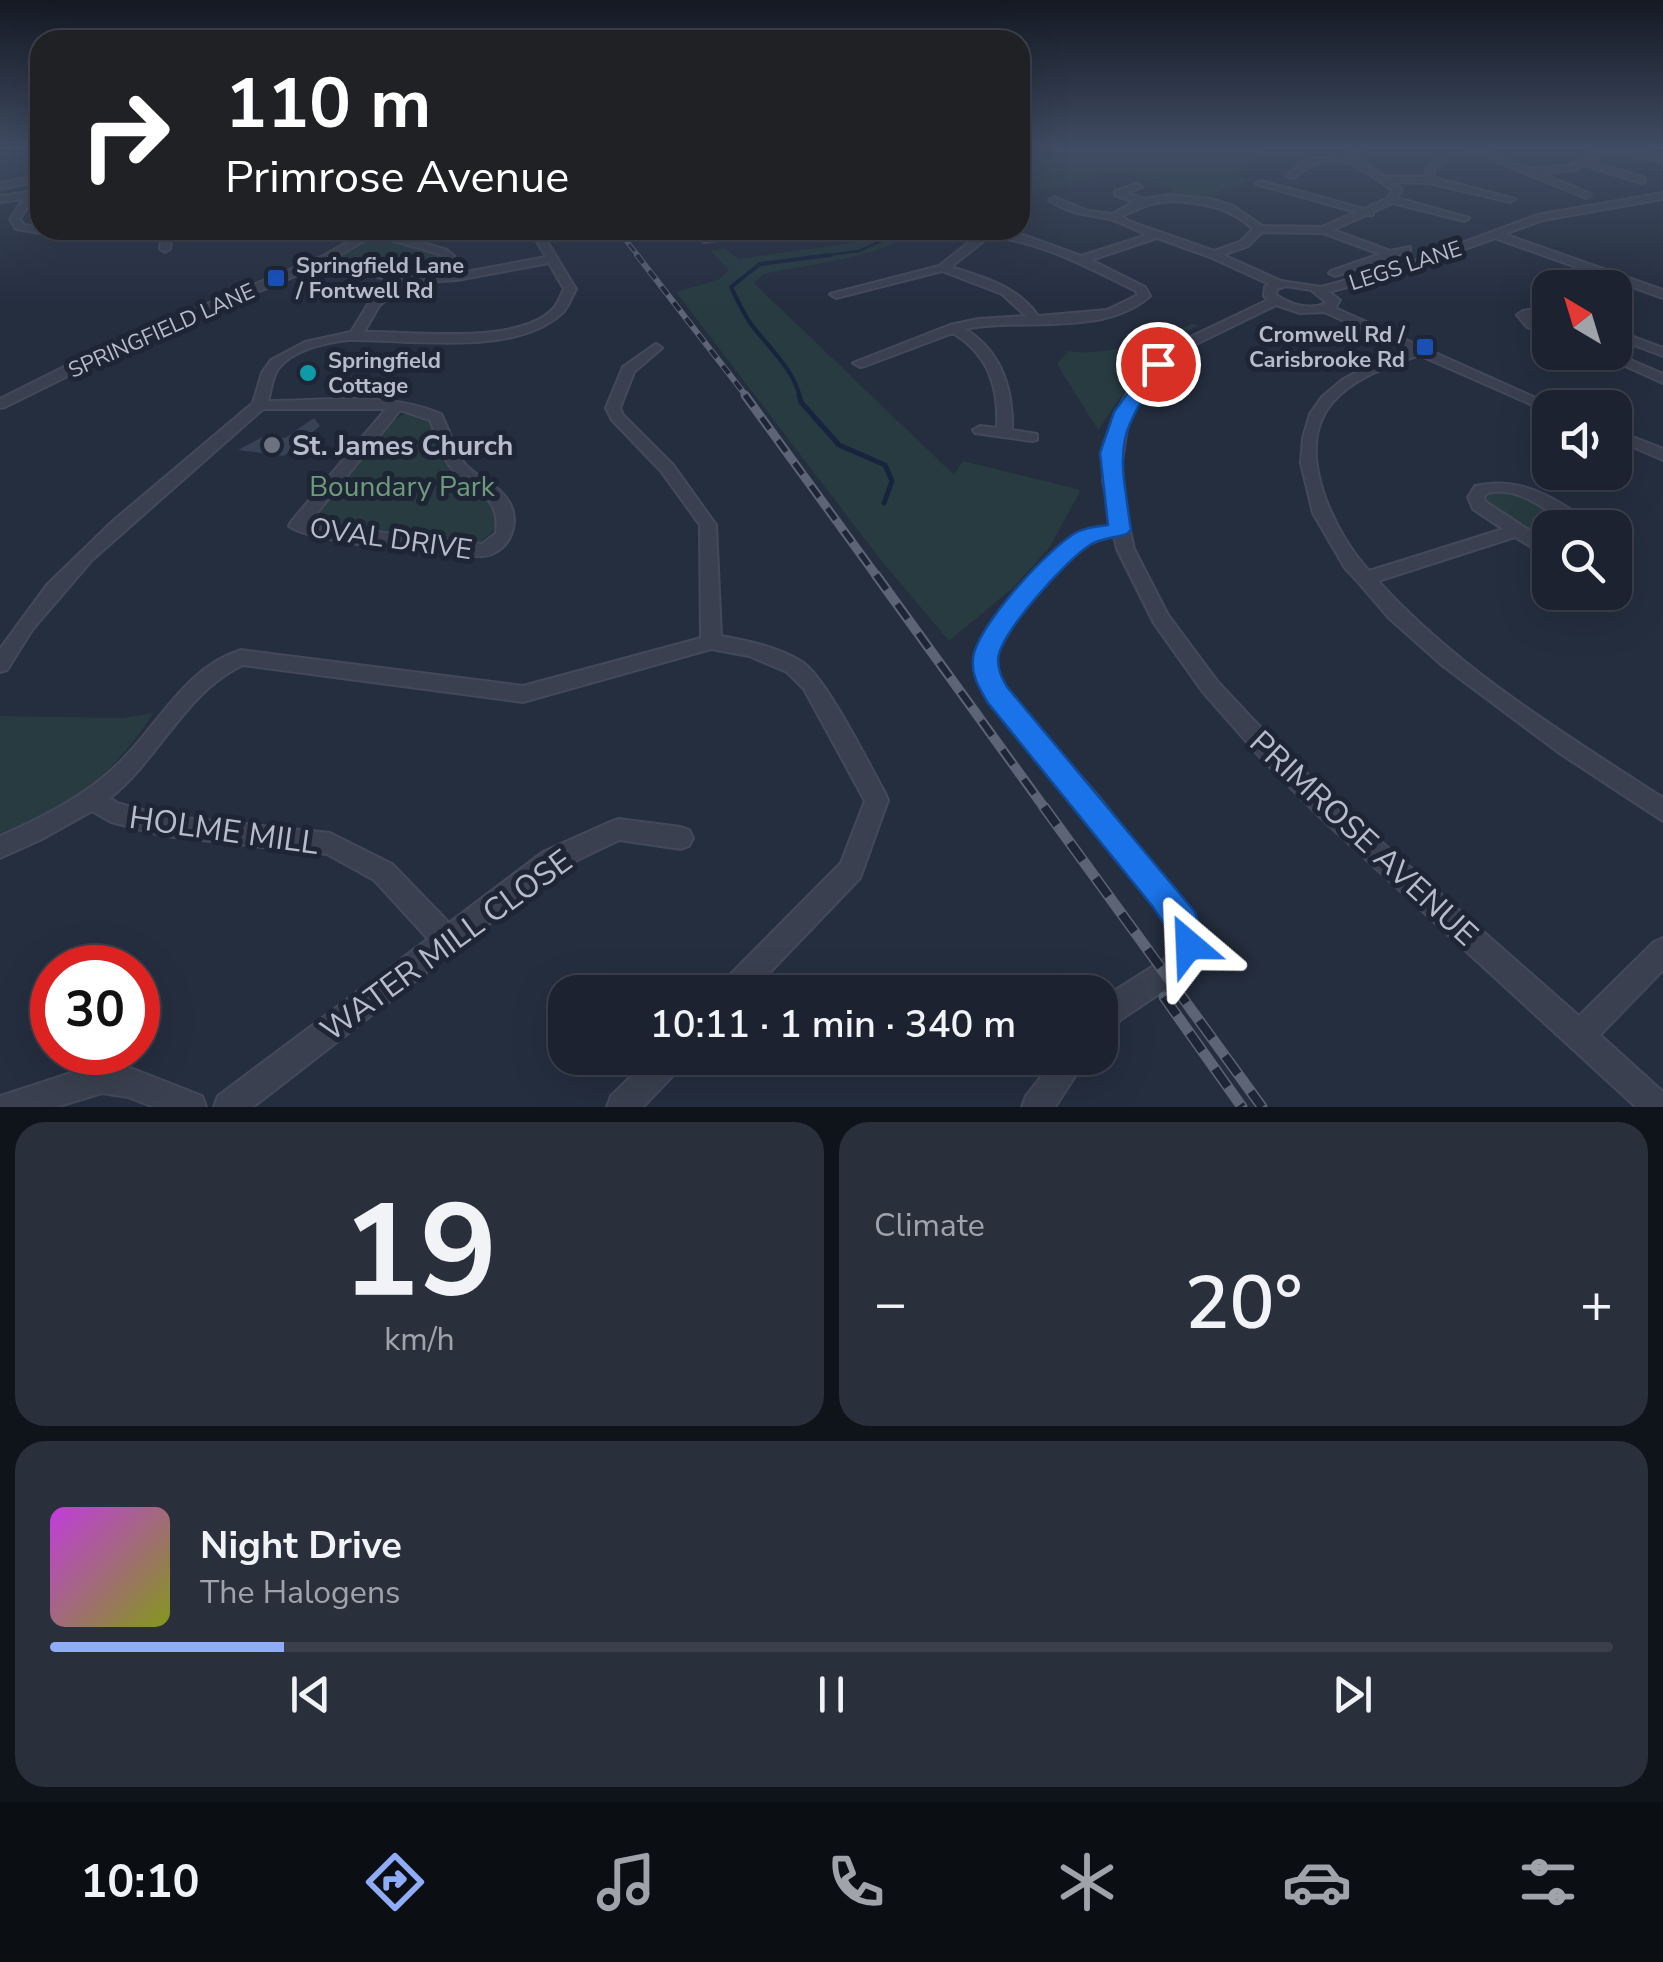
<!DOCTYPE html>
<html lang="en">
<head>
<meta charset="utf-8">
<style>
	:root { --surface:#1c222f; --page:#292f3b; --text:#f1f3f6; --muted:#a0a4aa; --line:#3a3f4b; --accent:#8eacf7 }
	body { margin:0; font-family:"Nunito Sans",sans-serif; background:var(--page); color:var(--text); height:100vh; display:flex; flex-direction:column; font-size:38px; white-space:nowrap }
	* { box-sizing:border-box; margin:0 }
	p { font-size:32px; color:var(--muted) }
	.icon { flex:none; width:55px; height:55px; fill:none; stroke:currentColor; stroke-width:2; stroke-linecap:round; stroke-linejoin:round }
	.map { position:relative; height:1107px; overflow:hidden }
	.sheet { display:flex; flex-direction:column; gap:15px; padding:15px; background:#0f131a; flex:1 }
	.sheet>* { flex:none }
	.guide { position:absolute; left:30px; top:30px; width:1000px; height:210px; border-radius:30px; box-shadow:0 10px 40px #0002,0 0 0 2px var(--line); background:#202124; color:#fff; overflow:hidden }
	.needle { width:65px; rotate:322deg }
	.controls { position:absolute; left:1532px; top:270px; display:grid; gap:20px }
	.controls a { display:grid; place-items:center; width:100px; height:100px; border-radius:20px; background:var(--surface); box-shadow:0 10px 40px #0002,0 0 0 2px var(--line); font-size:50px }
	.speed { position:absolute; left:30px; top:945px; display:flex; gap:20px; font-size:50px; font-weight:700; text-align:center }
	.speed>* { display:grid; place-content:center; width:130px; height:130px; border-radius:50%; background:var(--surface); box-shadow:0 10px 40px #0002,0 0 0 2px var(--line); line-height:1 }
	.speed .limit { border:15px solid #d22; background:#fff; color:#111 }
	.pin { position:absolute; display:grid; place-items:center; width:85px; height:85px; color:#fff; margin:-42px; border:5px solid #fff; border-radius:50%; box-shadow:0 2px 10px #0007 }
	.me { position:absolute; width:110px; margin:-55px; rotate:334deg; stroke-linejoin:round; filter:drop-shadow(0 0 8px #0008) }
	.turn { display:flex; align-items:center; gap:35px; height:210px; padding:0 30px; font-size:45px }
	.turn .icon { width:130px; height:130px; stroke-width:2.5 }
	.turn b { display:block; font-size:70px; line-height:85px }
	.big { font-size:75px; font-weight:600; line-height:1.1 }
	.sheet .tile { flex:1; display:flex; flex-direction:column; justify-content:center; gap:15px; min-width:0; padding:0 35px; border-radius:30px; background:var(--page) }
	.sheet .dial { align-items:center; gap:0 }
	.dial b { font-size:130px; line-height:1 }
	.song { display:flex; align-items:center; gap:30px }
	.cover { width:120px; height:120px; border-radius:15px; background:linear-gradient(135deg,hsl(290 70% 55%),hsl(70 70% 35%)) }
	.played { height:10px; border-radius:5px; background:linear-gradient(90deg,var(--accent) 15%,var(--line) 15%) }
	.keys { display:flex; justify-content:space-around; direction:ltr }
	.heat { display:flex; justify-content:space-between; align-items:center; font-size:55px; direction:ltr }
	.sheet .tiles { flex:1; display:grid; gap:15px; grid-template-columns:1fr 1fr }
	.tile:last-child { grid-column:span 2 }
	.trip { position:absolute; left:548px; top:975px; width:570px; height:100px; border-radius:30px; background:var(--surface); box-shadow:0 10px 40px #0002,0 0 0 2px var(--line); font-weight:600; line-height:100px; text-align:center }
	.dock { display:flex; height:160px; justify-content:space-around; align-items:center; background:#0b0e13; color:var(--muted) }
	.dock .icon { width:70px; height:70px }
	.dock .active { color:var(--accent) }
	.dock b { font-size:45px; color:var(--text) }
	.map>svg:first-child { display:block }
	.green { fill:#273b40 }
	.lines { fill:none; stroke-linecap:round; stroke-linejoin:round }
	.stream-far2 { stroke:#18243e; stroke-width:2.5 }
	.stream-far1 { stroke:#18243e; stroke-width:4 }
	.stream { stroke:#18243e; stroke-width:5 }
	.building { fill:#384255 }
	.minor-casing { stroke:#434959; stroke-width:4 }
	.minor { fill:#3a404f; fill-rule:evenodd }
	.rail-far4-casing { stroke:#5c6476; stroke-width:5 }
	.rail-far3-casing { stroke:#5c6476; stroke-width:6 }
	.rail-far2-casing { stroke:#5c6476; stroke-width:9 }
	.rail-far1-casing { stroke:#5c6476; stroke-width:10 }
	.rail-casing { stroke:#5c6476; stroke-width:11 }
	.rail-far4 { stroke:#1e2535; stroke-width:2.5; stroke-dasharray:9; stroke-linecap:butt }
	.rail-far3 { stroke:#1e2535; stroke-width:4; stroke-dasharray:10; stroke-linecap:butt }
	.rail-far2 { stroke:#1e2535; stroke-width:5; stroke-dasharray:14; stroke-linecap:butt }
	.rail-far1 { stroke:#1e2535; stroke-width:6; stroke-dasharray:18; stroke-linecap:butt }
	.rail { stroke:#1e2535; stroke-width:8; stroke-dasharray:22; stroke-linecap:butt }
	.route { fill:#1a73e8; stroke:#114b97; stroke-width:2.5 }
	.transit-dot { fill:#1a4fb4; stroke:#1e2535; stroke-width:4 }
	.culture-dot { fill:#0f9aa8; stroke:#1e2535; stroke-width:4 }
	.worship-dot { fill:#6b7280; stroke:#1e2535; stroke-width:4 }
	.labels { text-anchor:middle; stroke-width:10; stroke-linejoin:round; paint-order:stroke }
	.far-poi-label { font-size:22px; font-weight:bold; fill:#b6bcca; stroke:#1e2535; text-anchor:start }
	.far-street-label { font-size:22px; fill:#b6bcca; stroke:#1e2535 }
	.poi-label { font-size:28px; font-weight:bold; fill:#b6bcca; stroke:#1e2535; text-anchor:start }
	.park-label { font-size:28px; fill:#6d9b7c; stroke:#1e2535 }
	.street-label { font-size:28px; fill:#b6bcca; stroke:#1e2535 }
	.near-street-label { font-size:32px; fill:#b6bcca; stroke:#1e2535 }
</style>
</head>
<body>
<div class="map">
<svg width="1663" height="1107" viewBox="0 0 1663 1107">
	<rect width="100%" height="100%" fill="#252e3f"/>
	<g class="green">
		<polygon points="1020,147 1270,147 1237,176 1251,180 1202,198 1160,196 1175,190 1118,171 1020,195"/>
		<path d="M884,230H921C873,259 817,263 763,274L754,283L954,475L963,461L1081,490L1049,548L1014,587L949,641L880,559L676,292L720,279L729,270L710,251L724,248L739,259L858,242Z"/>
		<polygon points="378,233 446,256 452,276 401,278 335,257"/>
		<path d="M1192,324L1199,325L1168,342L1139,370L1098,430L1057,364L1068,351C1107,357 1157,340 1192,324Z"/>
		<polygon points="406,413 431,420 451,473 489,498 498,512 494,530 479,543 320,526 309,522 391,422"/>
		<polygon points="1495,488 1537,500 1579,527 1550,528 1550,546 1484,501 1483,493"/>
		<path d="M153,713C116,774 65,809 0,833V716L122,718Z"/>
	</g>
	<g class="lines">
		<polyline class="stream-far2" points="811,257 859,251 905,230"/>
		<path class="stream-far1" d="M800,397C793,368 768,347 751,324C743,313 737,299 731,287L760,264L830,255"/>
		<polyline class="stream" points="799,395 801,402 839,445 885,465 892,481 884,503"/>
	</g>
	<polygon class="building" points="314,418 320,426 284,456 238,450 266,435 285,438"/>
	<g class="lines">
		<g class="minor-casing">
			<g id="minor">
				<path d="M1355,147H1364L1356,157L1385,177H1425L1427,167L1442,158L1446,161L1434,170V178L1515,199L1510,202L1429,183L1393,182L1402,189L1397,198L1469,218L1464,221L1393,203L1373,212V215H1366L1333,230L1390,251L1410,247V251L1335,276L1329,273L1331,271L1380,254L1323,233L1262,232L1248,246L1223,255L1281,281L1321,287L1403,265L1537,215L1663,193V199L1543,220L1504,234L1663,290V298L1495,238L1411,269L1329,292L1340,300L1335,308L1558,408H1550V412L1546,411L1419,355C1389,366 1354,377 1332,403C1292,450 1335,534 1369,571L1503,529L1473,509L1468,497L1475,486C1522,475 1556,500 1593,524L1595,528C1551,528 1534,484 1487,493L1484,497L1486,502L1550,544V558L1515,537L1378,581C1459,670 1563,733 1663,798V821L1558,752L1443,666L1389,618L1359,583L1345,568L1313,513L1301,463L1303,438L1310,414L1322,397L1342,380L1366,367L1409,350L1324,312L1300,313L1276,305L1192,346L1154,376L1140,393L1129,415L1119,481L1134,549L1168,615L1217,681L1276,744L1336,802L1579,1016L1654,942L1663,938V970L1600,1035L1663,1092V1107H1636L1320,817L1260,757L1203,692L1154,623L1117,549L1114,536C1103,537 1094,539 1084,545C1062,559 1001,628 996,653C993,667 999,679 1005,690L1098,796L1192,914L1202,945L1195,970L1120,1020L1110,1033L1100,1037V1000L1174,953L1176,945L1172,929L1082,810L991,702L976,669V652L984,636L1033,574L1074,536L1112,525L1103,481L1115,415L1129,389L1144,370L1182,341L1268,300L1264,296L1265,287L1269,284L1210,257L1157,238L1091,260L1145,287L1150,296C1102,338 1023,317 965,329C1002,352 1013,389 1012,430L1037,434V440L1032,441L975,433L973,430L980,426L997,428C999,387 989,355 953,333L865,366L860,367L853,363L950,325L978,319L1026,316L1002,294L942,271L836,298L830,294L939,266L977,236L993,231L1023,235L1081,256L1147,235C1135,230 1121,222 1110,219C1085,214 1072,215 1049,200L1054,197L1088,211L1112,214L1134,202L1115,195V191L1137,184L1142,187L1127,193L1144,199L1169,195L1211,199L1233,206L1262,226L1322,227L1356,212L1256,184L1261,181L1364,209L1388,198L1392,190C1357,165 1333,145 1294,178L1286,176L1306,159L1347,157ZM1169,201C1201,202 1229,207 1253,229L1240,242L1214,251L1128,221L1122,216L1150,204ZM994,237C1044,243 1091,269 1136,291L1138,295L1107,310L1038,316C1017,286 985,278 951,267L985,240ZM1286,286L1311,290L1327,303C1309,310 1292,306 1276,295L1277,289Z"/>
				<polygon points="1461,147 1473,147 1529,169 1572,165 1590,153 1607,148 1663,155 1663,161 1607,154 1589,161 1645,178 1645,182 1642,183 1583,165 1574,170 1540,173 1589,193 1591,195 1586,198"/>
				<polygon points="40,175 40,181 0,189 0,183"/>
				<polygon points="30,192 40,195 33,198 20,219 24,225 40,227 40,230 108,230 103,233 63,237 16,229 10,219 23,199 0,202 0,196"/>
				<polygon points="162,230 172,230 170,249 165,252 160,249"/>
				<path d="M369,230H381L447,250L454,256L461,273L546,257L530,230H540L576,289C571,298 568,309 560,315C511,357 408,339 348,340C325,343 293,349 278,369C272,377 271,391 268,401C325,401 387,391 441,414C450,430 453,450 465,464C476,477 492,482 503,494C521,513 516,543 492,554C485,557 475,556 468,556C434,552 309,543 289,526L291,522L386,409H263L92,560L32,630L7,670L0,672V649L47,585L113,521L253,403L262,373L271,360L305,342L351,332L370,301L392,281L328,262L116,352L5,407L0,408V399L106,346L323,256ZM374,235L439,254L444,258L450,274L401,277L336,257ZM549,263L564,289C561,295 558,304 553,309C517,346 412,331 364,332L379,306L403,283L457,280ZM400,410L430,420C436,435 440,451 449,465C469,494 501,490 496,533L482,544L308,524Z"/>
				<polygon points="749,230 778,230 773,233 704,242 699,239"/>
				<polygon points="1550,307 1550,315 1532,317 1550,327 1550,336 1527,327 1517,315 1523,311"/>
				<polygon points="1615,330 1663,348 1663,356 1615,338"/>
				<path d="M656,344L662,348L634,372L620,408L623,415L673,465L716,525L721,636C748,641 778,647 802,662C827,679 868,763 885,793L888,800L860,878L751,992H720L723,982L841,863L865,801L804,689L787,672L749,656L711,649L523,702L243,665C185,692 159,759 110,798L117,803L165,816L330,833L392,864L449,923L543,852L610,822L618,819L681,827L689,830L693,838L689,846L681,849L619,840L561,868L253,1107H214L218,1096L428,939L374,880L327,854L165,836L111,822L92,811L42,839L0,858V836C42,818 85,796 118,764C159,725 184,668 241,650L523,686L701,638L700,525L661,471L612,420L606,408L623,367Z"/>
				<polygon points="1594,352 1612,352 1663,374 1663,383"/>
				<polygon points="1615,430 1663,449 1663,460 1615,439"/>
				<polygon points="1615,547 1621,549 1624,554 1615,560"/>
				<polygon points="650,1058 684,1058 680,1068 643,1107 607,1107 611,1096"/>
				<polygon points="1056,1058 1087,1058 1055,1107 1022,1107 1026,1096"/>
				<polygon points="102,1063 128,1067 202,1096 206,1107 154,1107 128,1097 102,1093 56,1107 0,1107 0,1096"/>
			</g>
		</g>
		<use href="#minor" class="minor"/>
		<g class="rail-far4-casing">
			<polyline id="rail-far4" points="618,230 639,257"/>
		</g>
		<g class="rail-far3-casing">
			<polyline id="rail-far3" points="637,255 747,397"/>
		</g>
		<g class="rail-far2-casing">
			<polyline id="rail-far2" points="745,395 878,578"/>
		</g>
		<g class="rail-far1-casing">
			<polyline id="rail-far1" points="876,575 1046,810"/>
		</g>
		<g class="rail-casing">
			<g id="rail">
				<polyline points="1044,807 1262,1107"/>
				<polyline points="1164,997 1242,1107"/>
			</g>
		</g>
		<use href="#rail-far4" class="rail-far4"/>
		<use href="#rail-far3" class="rail-far3"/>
		<use href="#rail-far2" class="rail-far2"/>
		<use href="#rail-far1" class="rail-far1"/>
		<use href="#rail" class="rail"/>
	</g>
	<linearGradient id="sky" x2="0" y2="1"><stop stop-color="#141923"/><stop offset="0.49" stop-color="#404c63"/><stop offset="1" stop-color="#404c63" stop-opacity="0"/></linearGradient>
	<rect width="1663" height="302" fill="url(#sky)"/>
	<path class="route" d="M1158,359L1166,364C1115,438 1118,442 1131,530L1127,534C1115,538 1101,538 1090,545C1067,559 1000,633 998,659C998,671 1002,679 1008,688L1195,912L1206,945L1201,957L1189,962L1177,957L1168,930L1153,907L988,703C980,689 971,676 973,659C975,628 1049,547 1077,532C1086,527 1098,526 1108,525L1100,453L1114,412L1151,361Z"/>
	<g class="transit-dot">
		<rect x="266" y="268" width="20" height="20" rx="5"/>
		<rect x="1415" y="337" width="20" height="20" rx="5"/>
	</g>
	<circle class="culture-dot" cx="308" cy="373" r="10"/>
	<circle class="worship-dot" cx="272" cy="445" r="10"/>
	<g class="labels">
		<g class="far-poi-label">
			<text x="296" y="273">Springfield Lane<tspan x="296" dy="25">/ Fontwell Rd</tspan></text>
			<text x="1405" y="342" text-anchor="end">Cromwell Rd /<tspan x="1405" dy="25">Carisbrooke Rd</tspan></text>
			<text x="328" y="368">Springfield<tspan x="328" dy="25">Cottage</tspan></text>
		</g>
		<g class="far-street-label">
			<text transform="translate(1405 265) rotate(-18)" y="8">LEGS LANE</text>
			<text transform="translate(161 330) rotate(-24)" y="8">SPRINGFIELD LANE</text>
		</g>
		<g class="poi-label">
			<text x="292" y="455">St. James Church</text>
		</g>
		<g class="park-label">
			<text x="402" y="496">Boundary Park</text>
		</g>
		<g class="street-label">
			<text transform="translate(391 538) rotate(8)" y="10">OVAL DRIVE</text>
		</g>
		<g class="near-street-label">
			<text transform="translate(224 830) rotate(8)" y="11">HOLME MILL</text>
			<text transform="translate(1364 838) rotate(43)" y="11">PRIMROSE AVENUE</text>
			<text transform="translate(446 945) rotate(-36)" y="11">WATER MILL CLOSE</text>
		</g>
	</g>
</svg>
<div class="controls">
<a><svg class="needle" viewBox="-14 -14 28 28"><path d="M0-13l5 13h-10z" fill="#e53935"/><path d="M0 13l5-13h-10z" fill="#a0a4aa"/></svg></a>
<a><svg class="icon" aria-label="sound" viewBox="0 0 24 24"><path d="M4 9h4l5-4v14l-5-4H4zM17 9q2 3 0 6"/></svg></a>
<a><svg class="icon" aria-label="search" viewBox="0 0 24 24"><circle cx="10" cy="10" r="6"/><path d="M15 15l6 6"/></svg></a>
</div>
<div class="speed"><div class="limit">30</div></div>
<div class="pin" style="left:1158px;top:364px;background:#d93025"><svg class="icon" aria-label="arrive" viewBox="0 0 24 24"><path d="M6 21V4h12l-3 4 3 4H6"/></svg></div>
<svg class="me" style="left:1189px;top:945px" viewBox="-20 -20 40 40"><path d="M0-17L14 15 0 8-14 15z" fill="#1a73e8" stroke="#fff" stroke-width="4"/></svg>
<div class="trip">10:11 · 1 min · 340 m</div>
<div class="guide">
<div class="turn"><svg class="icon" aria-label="right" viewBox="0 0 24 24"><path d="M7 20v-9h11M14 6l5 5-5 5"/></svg><div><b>110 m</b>Primrose Avenue</div></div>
</div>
</div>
<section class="sheet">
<div class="tiles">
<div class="tile dial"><b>19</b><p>km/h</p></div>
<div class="tile"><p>Climate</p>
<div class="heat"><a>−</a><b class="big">20°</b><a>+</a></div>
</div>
<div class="tile">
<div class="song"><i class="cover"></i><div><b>Night Drive</b><p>The Halogens</p></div></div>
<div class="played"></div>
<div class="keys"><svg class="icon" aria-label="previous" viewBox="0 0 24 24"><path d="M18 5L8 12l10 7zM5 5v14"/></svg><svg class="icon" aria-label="pause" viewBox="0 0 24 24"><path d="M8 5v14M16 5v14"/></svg><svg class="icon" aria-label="next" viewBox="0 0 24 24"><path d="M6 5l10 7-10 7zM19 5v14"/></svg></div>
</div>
</div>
</section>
<nav class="dock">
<b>10:10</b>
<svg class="icon active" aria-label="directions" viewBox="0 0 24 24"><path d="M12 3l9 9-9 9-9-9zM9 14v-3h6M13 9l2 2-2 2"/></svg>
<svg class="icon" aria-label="music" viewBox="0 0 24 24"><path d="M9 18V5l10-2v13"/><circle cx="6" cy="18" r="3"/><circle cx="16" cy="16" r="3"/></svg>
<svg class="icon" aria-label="phone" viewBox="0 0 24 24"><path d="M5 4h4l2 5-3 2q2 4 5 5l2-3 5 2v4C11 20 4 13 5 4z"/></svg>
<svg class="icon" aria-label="climate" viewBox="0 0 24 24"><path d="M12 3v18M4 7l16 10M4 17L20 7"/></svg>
<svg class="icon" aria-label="car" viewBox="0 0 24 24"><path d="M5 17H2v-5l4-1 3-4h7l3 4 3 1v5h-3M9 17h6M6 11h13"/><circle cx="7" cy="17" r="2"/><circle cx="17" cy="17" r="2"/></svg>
<svg class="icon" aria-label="filters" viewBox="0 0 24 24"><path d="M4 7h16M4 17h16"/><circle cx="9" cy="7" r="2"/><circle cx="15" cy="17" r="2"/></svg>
</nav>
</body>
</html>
